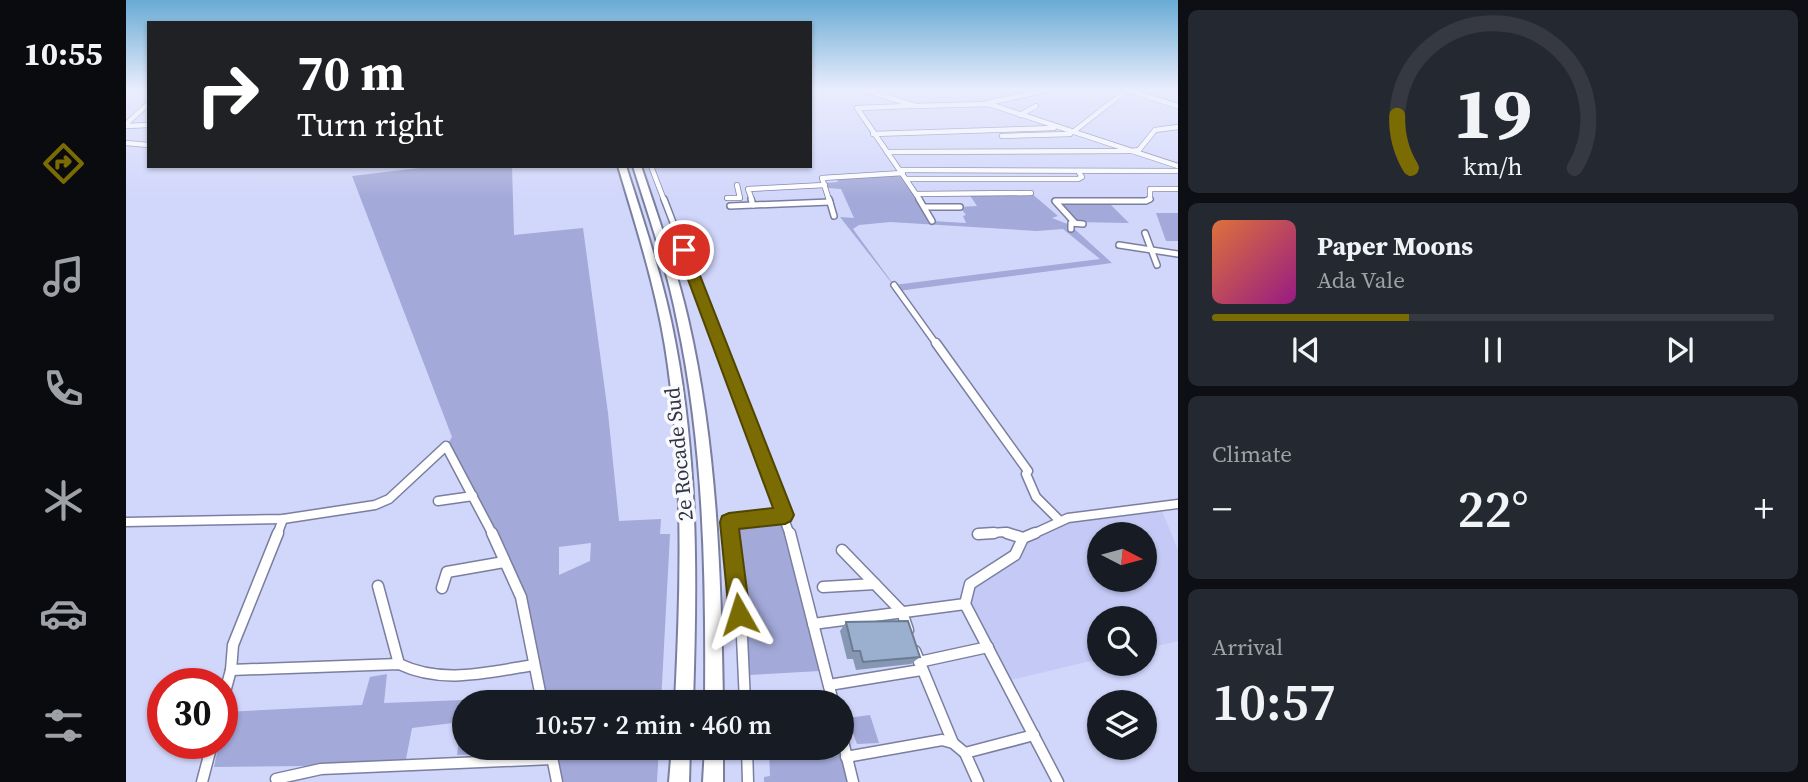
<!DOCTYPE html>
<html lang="en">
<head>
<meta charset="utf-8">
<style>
	:root { --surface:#171b24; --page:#242831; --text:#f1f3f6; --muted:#9ea1a6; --line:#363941; --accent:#7b6b03 }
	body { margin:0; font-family:"Source Serif 4",serif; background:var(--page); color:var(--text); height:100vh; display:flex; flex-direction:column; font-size:26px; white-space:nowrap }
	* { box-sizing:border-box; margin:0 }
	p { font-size:23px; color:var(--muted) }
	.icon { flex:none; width:38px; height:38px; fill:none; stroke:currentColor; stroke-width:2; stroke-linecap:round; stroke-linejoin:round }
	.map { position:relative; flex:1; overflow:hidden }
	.side { display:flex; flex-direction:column; gap:10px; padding:10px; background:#0d0f14; width:630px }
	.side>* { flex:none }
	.hud { position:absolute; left:21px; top:21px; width:665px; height:147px; border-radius:0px; box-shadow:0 2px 5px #0004; background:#202124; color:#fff; overflow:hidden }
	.needle { width:46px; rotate:96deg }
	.buttons { position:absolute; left:961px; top:522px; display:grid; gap:14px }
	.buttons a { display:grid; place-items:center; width:70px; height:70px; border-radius:50%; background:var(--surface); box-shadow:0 2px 5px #0004; font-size:35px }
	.speed { position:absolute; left:21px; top:668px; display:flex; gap:14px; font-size:35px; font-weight:700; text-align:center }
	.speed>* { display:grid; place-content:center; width:91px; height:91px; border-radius:50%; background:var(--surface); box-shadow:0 2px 5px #0004; line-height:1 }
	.speed .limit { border:10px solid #d22; background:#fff; color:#111 }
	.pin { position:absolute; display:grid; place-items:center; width:60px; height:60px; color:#fff; margin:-30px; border:4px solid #fff; border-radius:50%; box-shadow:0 2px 7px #0007 }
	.me { position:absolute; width:77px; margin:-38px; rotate:354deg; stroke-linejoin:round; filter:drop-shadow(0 0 5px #0008) }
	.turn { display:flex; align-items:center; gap:24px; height:147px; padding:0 35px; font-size:32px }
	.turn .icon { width:91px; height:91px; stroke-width:2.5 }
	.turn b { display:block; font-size:49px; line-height:60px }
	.big { font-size:52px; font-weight:600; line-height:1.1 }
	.side .widget { flex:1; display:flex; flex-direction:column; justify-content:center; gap:10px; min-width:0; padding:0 24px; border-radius:10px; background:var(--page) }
	.side .dial { align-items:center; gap:0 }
	.dial svg { height:182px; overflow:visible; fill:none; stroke:var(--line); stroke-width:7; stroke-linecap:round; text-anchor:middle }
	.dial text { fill:var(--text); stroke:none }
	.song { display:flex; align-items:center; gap:21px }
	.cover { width:84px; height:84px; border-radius:10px; background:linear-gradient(135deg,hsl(20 70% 55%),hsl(310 70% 35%)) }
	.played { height:7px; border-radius:4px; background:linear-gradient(90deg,var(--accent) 35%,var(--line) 35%) }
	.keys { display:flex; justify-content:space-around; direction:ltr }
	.heat { display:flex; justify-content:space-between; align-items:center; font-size:38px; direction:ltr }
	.trip { position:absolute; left:326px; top:690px; width:402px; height:70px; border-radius:35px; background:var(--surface); box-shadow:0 2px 5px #0004; font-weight:600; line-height:70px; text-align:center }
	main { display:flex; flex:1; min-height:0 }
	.menu { display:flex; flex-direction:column; width:126px; justify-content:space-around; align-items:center; background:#090b0e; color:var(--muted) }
	.menu .icon { width:49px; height:49px }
	.menu .active { color:var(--accent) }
	.menu b { font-size:32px; color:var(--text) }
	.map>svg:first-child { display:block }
	.built { fill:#c4caf5; fill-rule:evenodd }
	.green { fill:#a3a9d8; fill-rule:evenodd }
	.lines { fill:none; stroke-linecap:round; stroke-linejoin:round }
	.minor-far3-casing { stroke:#7a7fa0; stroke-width:6 }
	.minor-far2-casing { stroke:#7a7fa0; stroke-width:8 }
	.minor-far1-casing { stroke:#7a7fa0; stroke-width:11 }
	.minor-casing { stroke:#7a7fa0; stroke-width:13 }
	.motorway-casing { stroke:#7a7fa0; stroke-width:4 }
	.minor-far3 { stroke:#fff; stroke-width:4.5 }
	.minor-far2 { stroke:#fff; stroke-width:5 }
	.minor-far1 { stroke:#fff; stroke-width:8 }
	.minor { stroke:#fff; stroke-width:10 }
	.motorway { fill:#fff; fill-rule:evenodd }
	.wall { fill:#8597b2 }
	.building { fill:#9bb0cf; stroke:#6c7b91; stroke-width:2 }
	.route { fill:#7b6b03; stroke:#504602; stroke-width:2 }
	.labels { text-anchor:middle; stroke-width:7; stroke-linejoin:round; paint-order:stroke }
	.street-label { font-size:21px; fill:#323442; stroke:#f9fafe }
</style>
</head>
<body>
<main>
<nav class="menu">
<b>10:55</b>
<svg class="icon active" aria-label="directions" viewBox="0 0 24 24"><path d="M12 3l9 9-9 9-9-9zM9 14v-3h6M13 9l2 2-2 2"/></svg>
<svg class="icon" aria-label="music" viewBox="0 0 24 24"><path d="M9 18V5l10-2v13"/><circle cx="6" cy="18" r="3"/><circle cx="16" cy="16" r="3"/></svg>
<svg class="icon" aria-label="phone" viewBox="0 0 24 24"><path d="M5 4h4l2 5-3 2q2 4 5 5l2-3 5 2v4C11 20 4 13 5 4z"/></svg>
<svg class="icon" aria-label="climate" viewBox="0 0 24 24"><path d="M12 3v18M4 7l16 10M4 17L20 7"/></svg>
<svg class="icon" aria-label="car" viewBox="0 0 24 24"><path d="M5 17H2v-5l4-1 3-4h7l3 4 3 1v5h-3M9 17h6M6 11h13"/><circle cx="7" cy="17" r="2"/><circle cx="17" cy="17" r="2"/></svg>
<svg class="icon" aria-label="filters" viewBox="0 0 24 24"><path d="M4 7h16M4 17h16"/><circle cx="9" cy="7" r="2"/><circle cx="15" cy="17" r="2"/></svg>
</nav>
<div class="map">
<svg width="1052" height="782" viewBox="0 0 1052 782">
	<rect width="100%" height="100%" fill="#d1d6fb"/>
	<path class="built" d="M1034,506L1052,550V641L1019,649L1018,618H973V659L880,681L839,604L844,584L889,555L897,538L925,525ZM973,534H1018V579H973Z"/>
	<g class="green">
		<path d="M310,166H386L388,235L457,228L482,413L493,521L535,519L534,534H544L535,702H416L395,597L320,446L326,437L226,176ZM465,543L464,561L433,575V547Z"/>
		<path d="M777,173L806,221L840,223L837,216L840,215L834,207L851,206L843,194L905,193L932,216L926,218L944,225L986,263L772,291L714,217L728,218L715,189L702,188L700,183L712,182L710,178ZM764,222L911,231L937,229L974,259L768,285L727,229L733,225Z"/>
		<polygon points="931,202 983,203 1003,223 950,222"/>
		<polygon points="1052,213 1052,241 1040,241 1030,213"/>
		<polygon points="656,519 694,671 623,675 608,531 611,526"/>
		<polygon points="261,674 258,703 364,699 364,702 338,702 338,747 351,747 350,754 331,755 335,722 286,728 280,759 178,766 88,767 93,744 96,744 100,712 236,705 244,677"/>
		<polygon points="744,715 753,743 731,744 721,718"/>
		<polygon points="424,747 533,747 531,782 431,782"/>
		<polygon points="643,747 715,747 723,782 638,782 638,777 644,776"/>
	</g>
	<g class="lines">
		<g class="minor-far3-casing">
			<g id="minor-far3">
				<polyline points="736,89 789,106 863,104 1052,166"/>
				<polyline points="861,103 922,90"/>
				<polyline points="784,106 731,108 794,200"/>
				<polyline points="894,115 910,106"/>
				<polyline points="0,124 23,103"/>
				<polyline points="0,126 23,125"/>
				<polyline points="947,132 1001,90 1052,106"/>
				<polyline points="747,134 928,128"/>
				<polyline points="876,136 944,134"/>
				<polyline points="0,143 23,145"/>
				<polyline points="761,152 1006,151 1013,150 1029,130 1052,127"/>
				<polyline points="525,166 538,200"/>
				<polyline points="775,170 1052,171"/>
				<polyline points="781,179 952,179 956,177 952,171"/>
				<polyline points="790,194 905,193"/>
				<polyline points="601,198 614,198 611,185"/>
				<polyline points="626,200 622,189 699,185"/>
				<polyline points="703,200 696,178 777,173"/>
				<polyline points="1021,200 1024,199 1024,189 1052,189"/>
			</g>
		</g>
		<g class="minor-far2-casing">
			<g id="minor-far2">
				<polyline points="538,199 594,345"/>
				<polyline points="625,199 627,205 704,202"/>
				<polyline points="703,199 708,216"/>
				<polyline points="793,199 806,221"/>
				<polyline points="604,206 627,205"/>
				<polyline points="799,207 834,207"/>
				<polyline points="949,223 929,201 1020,201 1024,199"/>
				<polyline points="945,229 945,223 957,224"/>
				<polyline points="1019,233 1031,265"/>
				<polyline points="993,245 1052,254"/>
				<polyline points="768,285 811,345"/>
			</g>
		</g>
		<g class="minor-far1-casing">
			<g id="minor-far1">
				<polyline points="593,343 664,535"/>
				<polyline points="810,343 902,471 900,474 910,497 934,521"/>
				<polyline points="312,501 347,496"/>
				<polyline points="0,522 157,519 249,505 263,499 320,446 367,535"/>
				<polyline points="852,534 879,532 887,535"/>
				<polyline points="151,535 157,519"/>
				<polyline points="604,535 603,522 659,515"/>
				<polyline points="905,535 942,518 1052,504"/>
			</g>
		</g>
		<g class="minor-casing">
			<g id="minor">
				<polyline points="366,533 395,597 416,702"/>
				<polyline points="604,533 616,637 619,702"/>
				<polyline points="664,533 707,702"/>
				<polyline points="881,533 897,538 909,533"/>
				<polyline points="852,534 868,533"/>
				<polyline points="897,538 889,555 844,584 839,604 932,782"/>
				<polyline points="716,550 776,612 782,630"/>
				<polyline points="252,586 273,664"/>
				<polyline points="697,587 749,584"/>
				<polyline points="316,588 321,572 378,562"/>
				<polyline points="687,624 839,604"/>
				<polyline points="789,651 827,743"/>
				<polyline points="793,662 862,647"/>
				<path d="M105,670L273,664C317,685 362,672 408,665"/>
				<polyline points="703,685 795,670"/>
				<polyline points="96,703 105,670 107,645 152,533"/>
				<polyline points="716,737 727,782"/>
				<polyline points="424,747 431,782"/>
				<polyline points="621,747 622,782"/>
				<polyline points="839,753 852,782"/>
				<polyline points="720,757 816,740 827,743 839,753 908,735"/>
				<polyline points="150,779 195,769 426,759"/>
				<polyline points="76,782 86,744"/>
			</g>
		</g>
		<g class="motorway-casing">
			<g id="motorway">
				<path d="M492,166H500C519,226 539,284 550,346C572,463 571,583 567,702H549C555,583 558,464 539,346C529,285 510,226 492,166Z"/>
				<path d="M507,166H515C532,217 550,267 562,319C591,445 595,574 597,702H579C580,574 578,445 551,320C541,268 523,217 507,166Z"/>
				<polygon points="546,747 564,747 563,782 543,782"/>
				<polygon points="579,747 597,747 597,782 577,782"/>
			</g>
		</g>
		<use href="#minor-far3" class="minor-far3"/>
		<use href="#minor-far2" class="minor-far2"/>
		<use href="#minor-far1" class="minor-far1"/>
		<use href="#minor" class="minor"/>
		<use href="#motorway" class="motorway"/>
	</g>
	<polygon class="wall" points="720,622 794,657 785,664 730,670 727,659 721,659 714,631"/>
	<polygon class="building" points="782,621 794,657 737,662 734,651 727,651 720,622"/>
	<linearGradient id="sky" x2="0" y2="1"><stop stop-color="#69abd4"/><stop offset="0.45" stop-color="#eaedfd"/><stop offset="1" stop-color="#eaedfd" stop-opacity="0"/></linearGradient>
	<rect width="1052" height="199" fill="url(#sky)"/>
	<polygon class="route" points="558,247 564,250 668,515 665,521 659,524 613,529 624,614 621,621 613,624 606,621 603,614 594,522 596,516 603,513 647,508 551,250"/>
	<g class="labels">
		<g class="street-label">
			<text transform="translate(553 454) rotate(-96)" y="7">2e Rocade Sud</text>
		</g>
	</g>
</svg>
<div class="buttons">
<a><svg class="needle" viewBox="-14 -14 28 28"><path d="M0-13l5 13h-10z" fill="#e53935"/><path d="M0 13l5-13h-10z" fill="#9ea1a6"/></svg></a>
<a><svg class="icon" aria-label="search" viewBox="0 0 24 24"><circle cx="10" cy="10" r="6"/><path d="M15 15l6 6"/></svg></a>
<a><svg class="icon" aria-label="layers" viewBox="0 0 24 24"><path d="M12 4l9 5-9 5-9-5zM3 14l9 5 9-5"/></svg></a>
</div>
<div class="speed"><div class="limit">30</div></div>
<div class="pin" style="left:558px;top:250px;background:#d93025"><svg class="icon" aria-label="arrive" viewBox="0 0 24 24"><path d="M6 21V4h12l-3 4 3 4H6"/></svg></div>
<svg class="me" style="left:613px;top:614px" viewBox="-20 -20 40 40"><path d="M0-17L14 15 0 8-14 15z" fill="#7b6b03" stroke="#fff" stroke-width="4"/></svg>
<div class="trip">10:57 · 2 min · 460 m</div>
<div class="hud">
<div class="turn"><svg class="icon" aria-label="right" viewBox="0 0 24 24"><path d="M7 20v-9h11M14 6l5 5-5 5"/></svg><div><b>70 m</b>Turn right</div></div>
</div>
</div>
<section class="side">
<div class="widget dial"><svg viewBox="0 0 100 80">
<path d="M14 69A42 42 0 1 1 86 69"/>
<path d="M14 69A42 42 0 0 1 8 46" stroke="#7b6b03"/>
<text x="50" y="56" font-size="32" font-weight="700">19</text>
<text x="50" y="72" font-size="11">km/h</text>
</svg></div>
<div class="widget">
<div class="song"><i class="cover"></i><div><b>Paper Moons</b><p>Ada Vale</p></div></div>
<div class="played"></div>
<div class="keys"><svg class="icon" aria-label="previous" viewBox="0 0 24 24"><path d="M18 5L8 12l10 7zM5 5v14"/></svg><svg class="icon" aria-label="pause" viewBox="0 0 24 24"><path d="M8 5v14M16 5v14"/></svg><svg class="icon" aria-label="next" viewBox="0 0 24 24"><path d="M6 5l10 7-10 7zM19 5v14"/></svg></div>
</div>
<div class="widget"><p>Climate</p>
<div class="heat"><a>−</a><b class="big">22°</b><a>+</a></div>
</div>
<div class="widget"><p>Arrival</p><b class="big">10:57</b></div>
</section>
</main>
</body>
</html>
